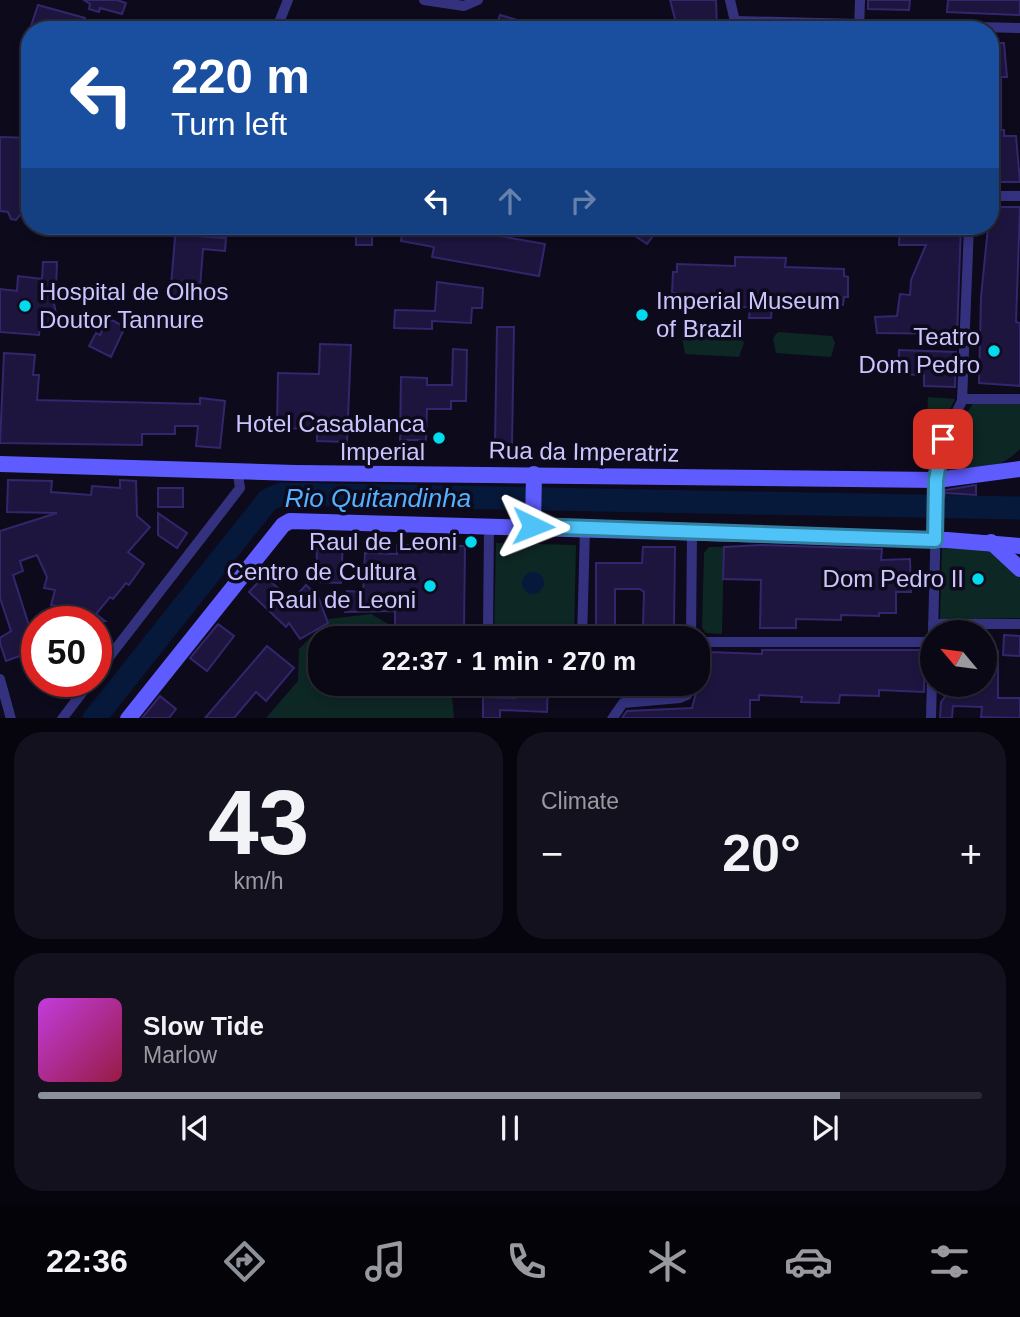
<!DOCTYPE html>
<html lang="en">
<head>
<meta charset="utf-8">
<style>
	:root { --surface:#0a0815; --page:#13111e; --text:#f1f3f6; --muted:#999aa0; --line:#2a2934; --accent:#8c9099 }
	body { margin:0; font-family:Arial,sans-serif; background:var(--page); color:var(--text); height:100vh; display:flex; flex-direction:column; font-size:26px; white-space:nowrap }
	* { box-sizing:border-box; margin:0 }
	p { font-size:23px; color:var(--muted) }
	.icon { flex:none; width:38px; height:38px; fill:none; stroke:currentColor; stroke-width:2; stroke-linecap:round; stroke-linejoin:round }
	.map { position:relative; height:718px; overflow:hidden }
	.drawer { display:flex; flex-direction:column; gap:14px; padding:14px; background:#06040c; flex:1 }
	.drawer>* { flex:none }
	.banner { position:absolute; left:21px; top:21px; width:978px; height:214px; border-radius:28px; box-shadow:0 4px 10px #0003,0 0 0 2px var(--line); background:#1a4fa0; color:#fff; overflow:hidden }
	.needle { width:46px; rotate:299deg }
	.fabs { position:absolute; left:920px; top:620px; display:grid; gap:14px }
	.fabs a { display:grid; place-items:center; width:77px; height:77px; border-radius:50%; background:var(--surface); box-shadow:0 4px 10px #0003,0 0 0 2px var(--line); font-size:35px }
	.speed { position:absolute; left:21px; top:606px; display:flex; gap:14px; font-size:35px; font-weight:700; text-align:center }
	.speed>* { display:grid; place-content:center; width:91px; height:91px; border-radius:50%; background:var(--surface); box-shadow:0 4px 10px #0003,0 0 0 2px var(--line); line-height:1 }
	.speed .limit { border:10px solid #d22; background:#fff; color:#111 }
	.pin { position:absolute; display:grid; place-items:center; width:60px; height:60px; color:#fff; margin:-30px; border-radius:14px; box-shadow:0 4px 10px #0006 }
	.me { position:absolute; width:77px; margin:-38px; rotate:92deg; stroke-linejoin:round; filter:drop-shadow(0 0 5px #0008) }
	.turn { display:flex; align-items:center; gap:24px; height:147px; padding:0 35px; font-size:32px }
	.turn .icon { width:91px; height:91px; stroke-width:2.5 }
	.turn b { display:block; font-size:49px; line-height:60px }
	.lanes { display:flex; align-items:center; height:66px; padding:0 35px; background:#0003; justify-content:center; gap:35px; direction:ltr }
	.lanes .off { opacity:.35 }
	.big { font-size:52px; font-weight:800; line-height:1.1 }
	.drawer .widget { flex:1; display:flex; flex-direction:column; justify-content:center; gap:10px; min-width:0; padding:0 24px; border-radius:28px; background:var(--page) }
	.drawer .dial { align-items:center; gap:0 }
	.dial b { font-size:91px; line-height:1 }
	.song { display:flex; align-items:center; gap:21px }
	.cover { width:84px; height:84px; border-radius:10px; background:linear-gradient(135deg,hsl(290 70% 55%),hsl(340 70% 35%)) }
	.played { height:7px; border-radius:4px; background:linear-gradient(90deg,var(--accent) 85%,var(--line) 85%) }
	.keys { display:flex; justify-content:space-around; direction:ltr }
	.heat { display:flex; justify-content:space-between; align-items:center; font-size:38px; direction:ltr }
	.drawer .tiles { flex:1; display:grid; gap:14px; grid-template-columns:1fr 1fr }
	.widget:last-child { grid-column:span 2 }
	.trip { position:absolute; left:308px; top:626px; width:402px; height:70px; border-radius:28px; background:var(--surface); box-shadow:0 4px 10px #0003,0 0 0 2px var(--line); font-weight:800; line-height:70px; text-align:center }
	.tabs { display:flex; height:112px; justify-content:space-around; align-items:center; background:#040308; color:var(--muted) }
	.tabs .icon { width:49px; height:49px }
	.tabs .current { color:var(--accent) }
	.tabs b { font-size:32px; color:var(--text) }
	.map>svg:first-child { display:block }
	.green { fill:#0d2725 }
	.water { fill:#06193a }
	.lines { fill:none; stroke-linecap:round; stroke-linejoin:round }
	.river { stroke:#06193a; stroke-width:23 }
	.building { fill:#1d153e; stroke:#33266c; stroke-width:2 }
	.minor { stroke:#34327e; stroke-width:10 }
	.secondary { stroke:#5f5cff; stroke-width:16 }
	.route-casing { stroke:#337fa1; stroke-width:18 }
	.route { stroke:#4fc3f7; stroke-width:12 }
	.poi-dot { fill:#00dbf0; stroke:#0d0a1c; stroke-width:2.5 }
	.labels { text-anchor:middle; stroke-width:7; stroke-linejoin:round; paint-order:stroke }
	.poi-label { font-size:24px; fill:#cbc5ff; stroke:#0d0a1c; text-anchor:end }
	.street-label { font-size:24px; fill:#cbc5ff; stroke:#0d0a1c }
	.water-label { font-size:26px; font-style:italic; fill:#53b1ff; stroke:#0d0a1c }
</style>
</head>
<body>
<div class="map">
<svg width="1020" height="719" viewBox="0 0 1020 719">
	<rect width="100%" height="100%" fill="#0d0a1c"/>
	<g class="green">
		<polygon points="778,332 832,336 835,343 831,357 776,353 773,338"/>
		<polygon points="686,333 741,336 744,343 739,357 685,354 682,338"/>
		<polygon points="928,397 955,399 935,439 926,438"/>
		<path d="M973,403H1020V449C999,471 977,470 949,472L944,465L949,443Z"/>
		<polygon points="496,543 576,545 574,636 494,634"/>
		<polygon points="942,546 991,551 1020,578 1020,618 940,620"/>
		<polygon points="709,547 724,547 722,634 706,633 702,628 704,553"/>
		<polygon points="371,614 395,628 439,639 320,639 320,684 451,684 454,718 265,719 298,681 299,649 329,619"/>
	</g>
	<circle class="water" cx="533" cy="583" r="11"/>
	<g class="lines">
		<polyline class="river" points="94,719 268,500 281,494 1020,508"/>
	</g>
	<g class="building">
		<polygon points="84,0 117,0 126,3 122,14 100,8 99,12 89,9 90,4"/>
		<polygon points="670,0 716,0 717,30 678,30"/>
		<polygon points="868,0 910,0 909,10 868,9"/>
		<polygon points="948,0 1020,0 1020,15 947,12"/>
		<polygon points="38,5 85,18 81,30 43,30 31,26"/>
		<polygon points="500,15 542,27 541,30 495,30"/>
		<polygon points="990,43 1004,43 1007,77 1001,77 1001,130 1004,130 1004,136 1016,136 1020,182 991,182"/>
		<polygon points="0,137 30,138 30,216 21,214 16,220 11,219 8,212 0,211"/>
		<polygon points="990,207 1020,207 1016,322 1020,323 1020,386 979,383 981,297"/>
		<polygon points="176,226 198,226 197,236 226,238 225,251 203,249 199,300 170,298"/>
		<rect x="356" y="226" width="16" height="19"/>
		<polygon points="403,226 437,231 438,226 444,226 545,244 539,276 432,257 434,247 401,241"/>
		<polygon points="620,226 660,226 647,244"/>
		<polygon points="900,226 961,226 957,334 877,333 875,317 897,316 900,294 910,295 911,280 926,245 899,245"/>
		<polygon points="735,257 786,258 785,267 844,269 844,276 848,277 848,297 844,297 843,305 787,303 787,308 772,308 771,318 749,318 750,307 735,307 735,301 677,300 677,293 672,293 673,272 677,272 677,264 735,266"/>
		<polygon points="43,262 57,262 56,288 51,288 58,324 40,328 39,335 0,332 0,289 17,291 18,276 42,279"/>
		<polygon points="437,282 483,288 482,308 472,308 471,323 432,321 432,329 394,328 395,310 435,311"/>
		<polygon points="108,318 125,327 111,357 89,346 96,333 100,335"/>
		<polygon points="497,327 514,327 512,445 495,445"/>
		<polygon points="320,344 351,345 347,442 317,441 317,429 277,428 278,373 319,374"/>
		<polygon points="453,349 467,350 466,401 451,401 451,409 427,409 426,440 400,440 401,377 427,378 427,385 452,385"/>
		<polygon points="899,350 956,352 955,387 924,386 924,375 898,374"/>
		<polygon points="4,353 35,355 33,375 39,375 37,400 200,404 200,398 225,401 220,448 196,446 198,426 175,426 175,434 142,434 142,445 0,443"/>
		<polygon points="8,480 52,481 51,492 91,495 92,486 120,488 120,480 136,481 137,516 150,527 128,552 144,564 129,585 126,583 113,599 110,597 96,614 105,621 50,621 61,607 51,605 55,590 44,588 47,577 37,555 20,561 23,571 13,575 37,651 36,683 25,654 6,661 0,643 0,638 11,631 0,598 0,531 57,513 7,512"/>
		<polygon points="976,485 976,495 945,493 944,498 945,490"/>
		<rect x="158" y="488" width="25" height="19"/>
		<polygon points="158,513 187,533 177,548 158,535"/>
		<polygon points="316,540 343,541 341,583 318,582"/>
		<polygon points="397,545 465,546 464,627 395,626 395,611 345,612 347,591 363,592 365,553 397,554"/>
		<polygon points="761,545 882,549 881,560 910,559 911,592 896,592 896,613 879,613 879,616 841,615 841,620 796,619 796,628 760,628 761,580 723,579 724,547"/>
		<polygon points="643,547 675,547 674,625 643,625 644,592 640,589 615,589 615,626 596,626 596,563 642,563"/>
		<polygon points="264,576 292,600 306,585 318,596 328,623 300,639 289,623 286,627 249,592"/>
		<polygon points="218,624 234,636 207,671 190,658"/>
		<polygon points="1004,635 1020,636 1020,656 1003,655"/>
		<polygon points="985,642 998,651 998,698 1020,698 1020,718 981,717 982,707 953,706 952,718 940,718 941,702 950,690 942,684 985,684"/>
		<polygon points="267,646 294,668 266,701 256,692 234,718 205,718"/>
		<polygon points="762,650 925,650 924,692 879,690 879,696 840,695 839,703 801,702 802,697 759,695 759,700 750,700 750,718 622,718 627,711 692,708 696,693 706,682 710,652 762,654"/>
		<polygon points="515,684 548,684 547,712 500,710 500,718 483,718 483,697 515,698"/>
		<polygon points="160,696 176,709 169,718 142,718"/>
	</g>
	<g class="lines">
		<g class="minor">
			<polyline points="424,0 464,6 478,0"/>
			<polyline points="730,0 737,30"/>
			<polyline points="737,21 1020,28"/>
			<polyline points="276,30 288,0"/>
			<polyline points="859,30 860,0"/>
			<polyline points="990,196 1020,196"/>
			<polyline points="962,399 1020,399"/>
			<polyline points="489,526 488,631 491,639"/>
			<polyline points="933,624 1020,624"/>
			<polyline points="933,632 937,480 943,439 962,401 969,226"/>
			<polyline points="582,639 585,528"/>
			<polyline points="691,639 692,532"/>
			<polyline points="698,642 933,642"/>
			<polyline points="96,674 240,488 238,475 232,471"/>
			<polyline points="0,679 11,719"/>
			<polyline points="62,719 91,681"/>
			<polyline points="612,719 623,703 680,698 687,695 691,684"/>
			<polyline points="931,719 933,637"/>
		</g>
		<g class="secondary">
			<polyline points="0,464 295,473 937,480 1020,469"/>
			<polyline points="533,526 534,474"/>
			<polyline points="991,542 1020,569"/>
			<polyline points="128,719 283,525 290,521 947,540 1020,546"/>
		</g>
	</g>
	<g class="lines">
		<g class="route-casing">
			<polyline id="route" points="533,526 935,540 936,480 943,439"/>
		</g>
		<use href="#route" class="route"/>
	</g>
	<g class="poi-dot">
		<circle cx="25" cy="306" r="7"/>
		<circle cx="642" cy="315" r="7"/>
		<circle cx="994" cy="351" r="7"/>
		<circle cx="439" cy="438" r="7"/>
		<circle cx="471" cy="542" r="7"/>
		<circle cx="978" cy="579" r="7"/>
		<circle cx="430" cy="586" r="7"/>
	</g>
	<g class="labels">
		<g class="poi-label">
			<text x="39" y="300" text-anchor="start">Hospital de Olhos<tspan x="39" dy="28">Doutor Tannure</tspan></text>
			<text x="656" y="309" text-anchor="start">Imperial Museum<tspan x="656" dy="28">of Brazil</tspan></text>
			<text x="980" y="345">Teatro<tspan x="980" dy="28">Dom Pedro</tspan></text>
			<text x="425" y="432">Hotel Casablanca<tspan x="425" dy="28">Imperial</tspan></text>
			<text x="457" y="550">Raul de Leoni</text>
			<text x="416" y="580">Centro de Cultura<tspan x="416" dy="28">Raul de Leoni</tspan></text>
			<text x="964" y="587">Dom Pedro II</text>
		</g>
		<g class="street-label">
			<text transform="translate(584 452) rotate(1)" y="8">Rua da Imperatriz</text>
		</g>
		<g class="water-label">
			<text x="378" y="507">Rio Quitandinha</text>
		</g>
	</g>
</svg>
<div class="fabs">
<a><svg class="needle" viewBox="-14 -14 28 28"><path d="M0-13l5 13h-10z" fill="#e53935"/><path d="M0 13l5-13h-10z" fill="#999aa0"/></svg></a>
</div>
<div class="speed"><div class="limit">50</div></div>
<div class="pin" style="left:943px;top:439px;background:#d93025"><svg class="icon" aria-label="arrive" viewBox="0 0 24 24"><path d="M6 21V4h12l-3 4 3 4H6"/></svg></div>
<svg class="me" style="left:533px;top:526px" viewBox="-20 -20 40 40"><path d="M0-17L14 15 0 8-14 15z" fill="#4fc3f7" stroke="#fff" stroke-width="4"/></svg>
<div class="trip">22:37 · 1 min · 270 m</div>
<div class="banner">
<div class="turn"><svg class="icon" aria-label="left" viewBox="0 0 24 24"><path d="M17 20v-9H6M10 6l-5 5 5 5"/></svg><div><b>220 m</b>Turn left</div></div>
<div class="lanes"><svg class="icon" aria-label="left" viewBox="0 0 24 24"><path d="M17 20v-9H6M10 6l-5 5 5 5"/></svg><svg class="icon off" aria-label="ahead" viewBox="0 0 24 24"><path d="M12 20V5M6 11l6-6 6 6"/></svg><svg class="icon off" aria-label="right" viewBox="0 0 24 24"><path d="M7 20v-9h11M14 6l5 5-5 5"/></svg></div>
</div>
</div>
<section class="drawer">
<div class="tiles">
<div class="widget dial"><b>43</b><p>km/h</p></div>
<div class="widget"><p>Climate</p>
<div class="heat"><a>−</a><b class="big">20°</b><a>+</a></div>
</div>
<div class="widget">
<div class="song"><i class="cover"></i><div><b>Slow Tide</b><p>Marlow</p></div></div>
<div class="played"></div>
<div class="keys"><svg class="icon" aria-label="previous" viewBox="0 0 24 24"><path d="M18 5L8 12l10 7zM5 5v14"/></svg><svg class="icon" aria-label="pause" viewBox="0 0 24 24"><path d="M8 5v14M16 5v14"/></svg><svg class="icon" aria-label="next" viewBox="0 0 24 24"><path d="M6 5l10 7-10 7zM19 5v14"/></svg></div>
</div>
</div>
</section>
<nav class="tabs">
<b>22:36</b>
<svg class="icon current" aria-label="directions" viewBox="0 0 24 24"><path d="M12 3l9 9-9 9-9-9zM9 14v-3h6M13 9l2 2-2 2"/></svg>
<svg class="icon" aria-label="music" viewBox="0 0 24 24"><path d="M9 18V5l10-2v13"/><circle cx="6" cy="18" r="3"/><circle cx="16" cy="16" r="3"/></svg>
<svg class="icon" aria-label="phone" viewBox="0 0 24 24"><path d="M5 4h4l2 5-3 2q2 4 5 5l2-3 5 2v4C11 20 4 13 5 4z"/></svg>
<svg class="icon" aria-label="climate" viewBox="0 0 24 24"><path d="M12 3v18M4 7l16 10M4 17L20 7"/></svg>
<svg class="icon" aria-label="car" viewBox="0 0 24 24"><path d="M5 17H2v-5l4-1 3-4h7l3 4 3 1v5h-3M9 17h6M6 11h13"/><circle cx="7" cy="17" r="2"/><circle cx="17" cy="17" r="2"/></svg>
<svg class="icon" aria-label="filters" viewBox="0 0 24 24"><path d="M4 7h16M4 17h16"/><circle cx="9" cy="7" r="2"/><circle cx="15" cy="17" r="2"/></svg>
</nav>
</body>
</html>
